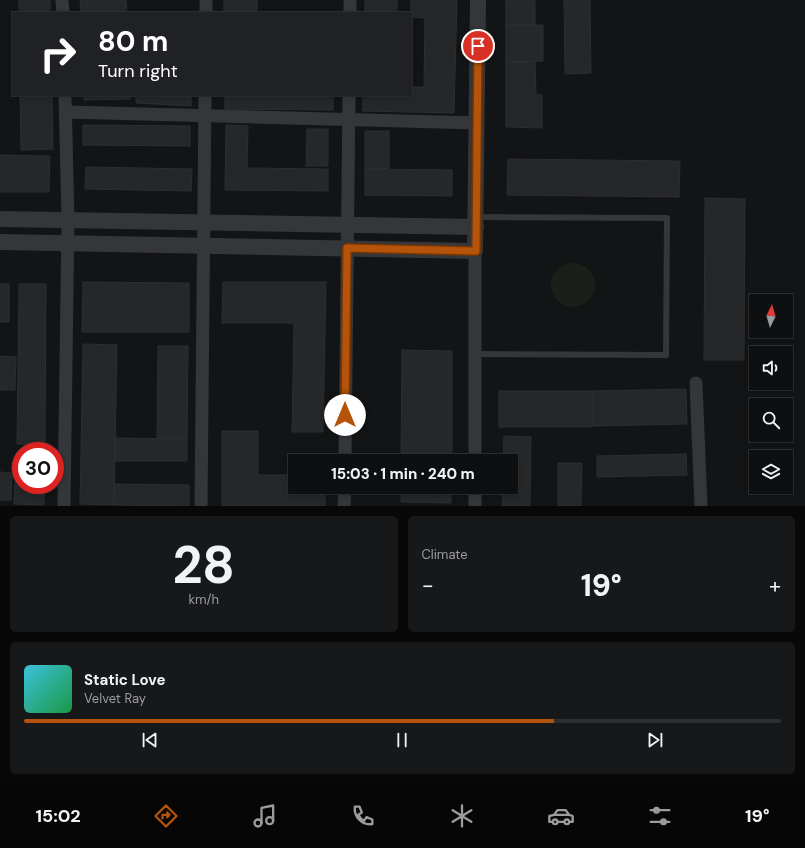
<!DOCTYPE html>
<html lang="en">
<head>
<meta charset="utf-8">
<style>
	:root { --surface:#0e0f10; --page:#171819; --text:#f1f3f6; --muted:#9b9c9f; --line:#2e2f30; --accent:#b45309 }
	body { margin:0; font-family:"DM Sans",sans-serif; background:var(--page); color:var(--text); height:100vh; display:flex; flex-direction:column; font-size:15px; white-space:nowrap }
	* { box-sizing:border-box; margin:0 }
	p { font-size:13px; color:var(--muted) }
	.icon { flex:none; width:22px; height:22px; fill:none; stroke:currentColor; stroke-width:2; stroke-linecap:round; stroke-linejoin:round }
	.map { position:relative; height:506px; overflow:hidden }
	.sheet { display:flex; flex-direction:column; gap:10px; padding:10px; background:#080809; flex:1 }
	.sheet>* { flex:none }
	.guide { position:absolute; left:12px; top:12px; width:400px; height:84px; border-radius:0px; box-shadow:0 2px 6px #0003,0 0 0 1px var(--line); background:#202124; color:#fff; overflow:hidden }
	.needle { width:26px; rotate:5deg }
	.fabs { position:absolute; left:749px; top:294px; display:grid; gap:8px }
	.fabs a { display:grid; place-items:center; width:44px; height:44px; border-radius:0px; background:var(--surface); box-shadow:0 2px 6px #0003,0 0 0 1px var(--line); font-size:20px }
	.speed { position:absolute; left:12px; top:442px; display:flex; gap:8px; font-size:20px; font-weight:700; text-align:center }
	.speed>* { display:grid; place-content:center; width:52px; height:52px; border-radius:50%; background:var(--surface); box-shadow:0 2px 6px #0003,0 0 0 1px var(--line); line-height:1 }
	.speed .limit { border:6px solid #d22; background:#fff; color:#111 }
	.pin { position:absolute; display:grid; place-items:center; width:34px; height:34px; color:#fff; margin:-17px; border:2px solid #fff; border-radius:50%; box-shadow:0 1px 4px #0007 }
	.me { position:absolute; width:44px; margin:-22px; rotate:0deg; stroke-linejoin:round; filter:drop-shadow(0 0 3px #0008) }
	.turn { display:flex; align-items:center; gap:14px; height:84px; padding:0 20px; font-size:18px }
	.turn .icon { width:52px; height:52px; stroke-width:2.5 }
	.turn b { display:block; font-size:28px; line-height:34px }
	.big { font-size:30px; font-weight:800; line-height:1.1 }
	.sheet .widget { flex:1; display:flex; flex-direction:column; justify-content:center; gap:6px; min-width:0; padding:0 14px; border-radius:6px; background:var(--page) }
	.sheet .dial { align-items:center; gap:0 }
	.dial b { font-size:52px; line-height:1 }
	.song { display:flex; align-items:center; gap:12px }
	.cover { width:48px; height:48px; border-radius:6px; background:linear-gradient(135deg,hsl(190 70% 55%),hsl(140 70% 35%)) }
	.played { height:4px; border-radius:2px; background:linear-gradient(90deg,var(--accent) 70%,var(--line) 70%) }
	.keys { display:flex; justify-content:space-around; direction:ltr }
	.heat { display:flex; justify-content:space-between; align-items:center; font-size:22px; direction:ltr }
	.sheet .tiles { flex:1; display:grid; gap:10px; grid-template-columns:1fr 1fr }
	.widget:last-child { grid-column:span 2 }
	.trip { position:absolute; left:288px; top:454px; width:230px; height:40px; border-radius:0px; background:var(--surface); box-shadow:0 2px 6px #0003,0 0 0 1px var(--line); font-weight:800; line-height:40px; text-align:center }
	.dock { display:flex; height:64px; justify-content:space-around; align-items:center; background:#060606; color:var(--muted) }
	.dock .icon { width:28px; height:28px }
	.dock .current { color:var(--accent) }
	.dock b { font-size:18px; color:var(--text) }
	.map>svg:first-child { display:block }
	.green { fill:#1a1f1a }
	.building { fill:#262729; stroke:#2d2e31 }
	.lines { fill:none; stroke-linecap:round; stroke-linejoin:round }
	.service { stroke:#35363a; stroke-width:6 }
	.minor { stroke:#35363a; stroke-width:13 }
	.tertiary { stroke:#35363a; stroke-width:16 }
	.route-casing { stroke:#753606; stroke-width:10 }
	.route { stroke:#b45309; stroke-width:7 }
</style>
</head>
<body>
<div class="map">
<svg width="805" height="506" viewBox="0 0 805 506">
	<rect width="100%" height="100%" fill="#131415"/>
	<circle class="green" cx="573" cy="285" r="22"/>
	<g class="building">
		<rect x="19" y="0" width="31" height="13"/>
		<polygon points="80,0 126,0 127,13 81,13"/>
		<rect x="224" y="0" width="33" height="13"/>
		<rect x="365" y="0" width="32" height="13"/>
		<polygon points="411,0 457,0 454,113 363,111 363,95 411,95 411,87 424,87 425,18 411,17"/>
		<rect x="506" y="0" width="29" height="25"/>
		<polygon points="564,0 590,0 591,73 565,74"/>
		<polygon points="506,25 543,25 543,61 506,62"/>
		<polygon points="506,62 535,62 536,95 542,95 542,128 506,127"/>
		<polygon points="20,95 52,95 53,149 21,150"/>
		<polygon points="84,95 130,95 130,99 84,100"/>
		<polygon points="136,95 191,95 191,106 136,103"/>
		<polygon points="225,95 333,95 333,110 225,109"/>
		<polygon points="83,125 190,126 190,146 83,145"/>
		<polygon points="226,125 248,126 247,168 328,169 328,191 225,190"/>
		<polygon points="307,129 328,129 328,166 306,166"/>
		<rect x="365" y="131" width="24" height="38"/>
		<polygon points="0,155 50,156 49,192 0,192"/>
		<polygon points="508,159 680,161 679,197 507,195"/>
		<polygon points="86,167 192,169 191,191 85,189"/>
		<polygon points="365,169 452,170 452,196 365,195"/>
		<polygon points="705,198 745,199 744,360 704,360"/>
		<polygon points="83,282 189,283 189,332 82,332"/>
		<polygon points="223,282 326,282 323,432 292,432 294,323 222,323"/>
		<rect x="0" y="284" width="9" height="38"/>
		<polygon points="19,284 46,284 45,445 17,444"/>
		<polygon points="83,344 117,345 114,505 80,504"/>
		<polygon points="158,346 188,346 187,439 157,438"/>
		<polygon points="402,350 452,351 452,461 401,461"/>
		<polygon points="0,356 16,357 15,390 0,390"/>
		<polygon points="686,389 687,424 592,426 592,391"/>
		<rect x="499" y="391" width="93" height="36"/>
		<polygon points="222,431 258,431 258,475 295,475 295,487 325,487 325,506 222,506"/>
		<polygon points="504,436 531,437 530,506 502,506 503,487 511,487 511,461 503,461"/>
		<polygon points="115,438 187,439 187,461 115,461"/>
		<polygon points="686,454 687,475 597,477 597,456"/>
		<polygon points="558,463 582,463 581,506 558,506"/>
		<polygon points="0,472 12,473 11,500 0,500"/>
		<polygon points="15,481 21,481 21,485 44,485 44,505 14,504"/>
		<polygon points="115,484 189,485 189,506 114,505"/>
		<polygon points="401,487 451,487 451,503 401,502"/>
	</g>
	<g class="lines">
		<polyline class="service" points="474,354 666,355 667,218 476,217"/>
		<g class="minor">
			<polyline points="62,0 63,13"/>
			<polyline points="206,13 206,0"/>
			<polyline points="350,13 350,0"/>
			<polyline points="66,112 477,123"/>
			<polyline points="696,383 701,506"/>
			<polyline points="345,461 349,95"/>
			<polyline points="475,461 475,251"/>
			<polyline points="475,487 475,506"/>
			<polyline points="64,506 68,220 65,95"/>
			<polyline points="201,506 205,95"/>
			<polyline points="344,506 345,487"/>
		</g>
		<g class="tertiary">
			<polyline points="0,219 476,227"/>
			<polyline points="0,242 475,251 478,0"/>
		</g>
	</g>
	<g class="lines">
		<g class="route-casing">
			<polyline id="route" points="345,415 347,248 476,251 478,46"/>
		</g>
		<use href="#route" class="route"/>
	</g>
</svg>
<div class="fabs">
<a><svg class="needle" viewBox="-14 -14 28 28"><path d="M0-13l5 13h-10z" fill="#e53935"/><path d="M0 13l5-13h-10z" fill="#9b9c9f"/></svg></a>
<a><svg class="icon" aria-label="sound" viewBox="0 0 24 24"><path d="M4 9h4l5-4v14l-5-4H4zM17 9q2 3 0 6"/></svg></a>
<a><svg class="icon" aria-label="search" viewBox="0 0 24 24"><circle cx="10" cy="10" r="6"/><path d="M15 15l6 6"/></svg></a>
<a><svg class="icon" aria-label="layers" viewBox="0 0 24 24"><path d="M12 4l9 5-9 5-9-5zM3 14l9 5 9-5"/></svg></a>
</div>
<div class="speed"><div class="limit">30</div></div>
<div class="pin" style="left:478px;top:46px;background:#d93025"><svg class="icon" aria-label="arrive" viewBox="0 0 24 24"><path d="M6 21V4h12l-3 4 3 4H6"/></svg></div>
<svg class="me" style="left:345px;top:415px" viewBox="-20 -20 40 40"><circle r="19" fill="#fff"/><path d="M0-13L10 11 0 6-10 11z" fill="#b45309"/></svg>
<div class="trip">15:03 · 1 min · 240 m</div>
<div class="guide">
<div class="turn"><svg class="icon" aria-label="right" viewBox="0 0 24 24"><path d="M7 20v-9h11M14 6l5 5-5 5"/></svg><div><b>80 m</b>Turn right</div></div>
</div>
</div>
<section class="sheet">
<div class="tiles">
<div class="widget dial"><b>28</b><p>km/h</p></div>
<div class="widget"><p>Climate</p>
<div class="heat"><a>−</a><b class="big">19°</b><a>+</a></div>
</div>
<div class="widget">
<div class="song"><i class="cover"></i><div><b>Static Love</b><p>Velvet Ray</p></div></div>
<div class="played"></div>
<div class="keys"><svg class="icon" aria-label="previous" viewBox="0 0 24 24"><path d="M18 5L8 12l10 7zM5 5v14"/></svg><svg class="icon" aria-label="pause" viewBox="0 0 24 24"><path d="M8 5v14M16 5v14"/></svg><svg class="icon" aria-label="next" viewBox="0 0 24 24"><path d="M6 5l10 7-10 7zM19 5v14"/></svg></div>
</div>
</div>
</section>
<nav class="dock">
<b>15:02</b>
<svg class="icon current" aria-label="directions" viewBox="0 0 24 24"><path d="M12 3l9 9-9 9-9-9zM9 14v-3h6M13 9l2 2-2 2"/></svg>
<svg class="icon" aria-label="music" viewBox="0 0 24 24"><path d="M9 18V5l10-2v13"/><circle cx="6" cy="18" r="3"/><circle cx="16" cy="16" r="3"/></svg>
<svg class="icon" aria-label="phone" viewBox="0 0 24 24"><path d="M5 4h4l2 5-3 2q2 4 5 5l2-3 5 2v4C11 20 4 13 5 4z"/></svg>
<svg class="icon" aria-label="climate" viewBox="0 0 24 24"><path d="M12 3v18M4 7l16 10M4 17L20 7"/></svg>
<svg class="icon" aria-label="car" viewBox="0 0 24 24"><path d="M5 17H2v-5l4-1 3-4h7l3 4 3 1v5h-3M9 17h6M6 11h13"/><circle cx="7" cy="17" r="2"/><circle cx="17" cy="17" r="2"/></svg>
<svg class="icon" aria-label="filters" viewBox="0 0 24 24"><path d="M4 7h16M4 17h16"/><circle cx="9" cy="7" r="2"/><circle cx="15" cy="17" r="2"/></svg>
<b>19°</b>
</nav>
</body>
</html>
